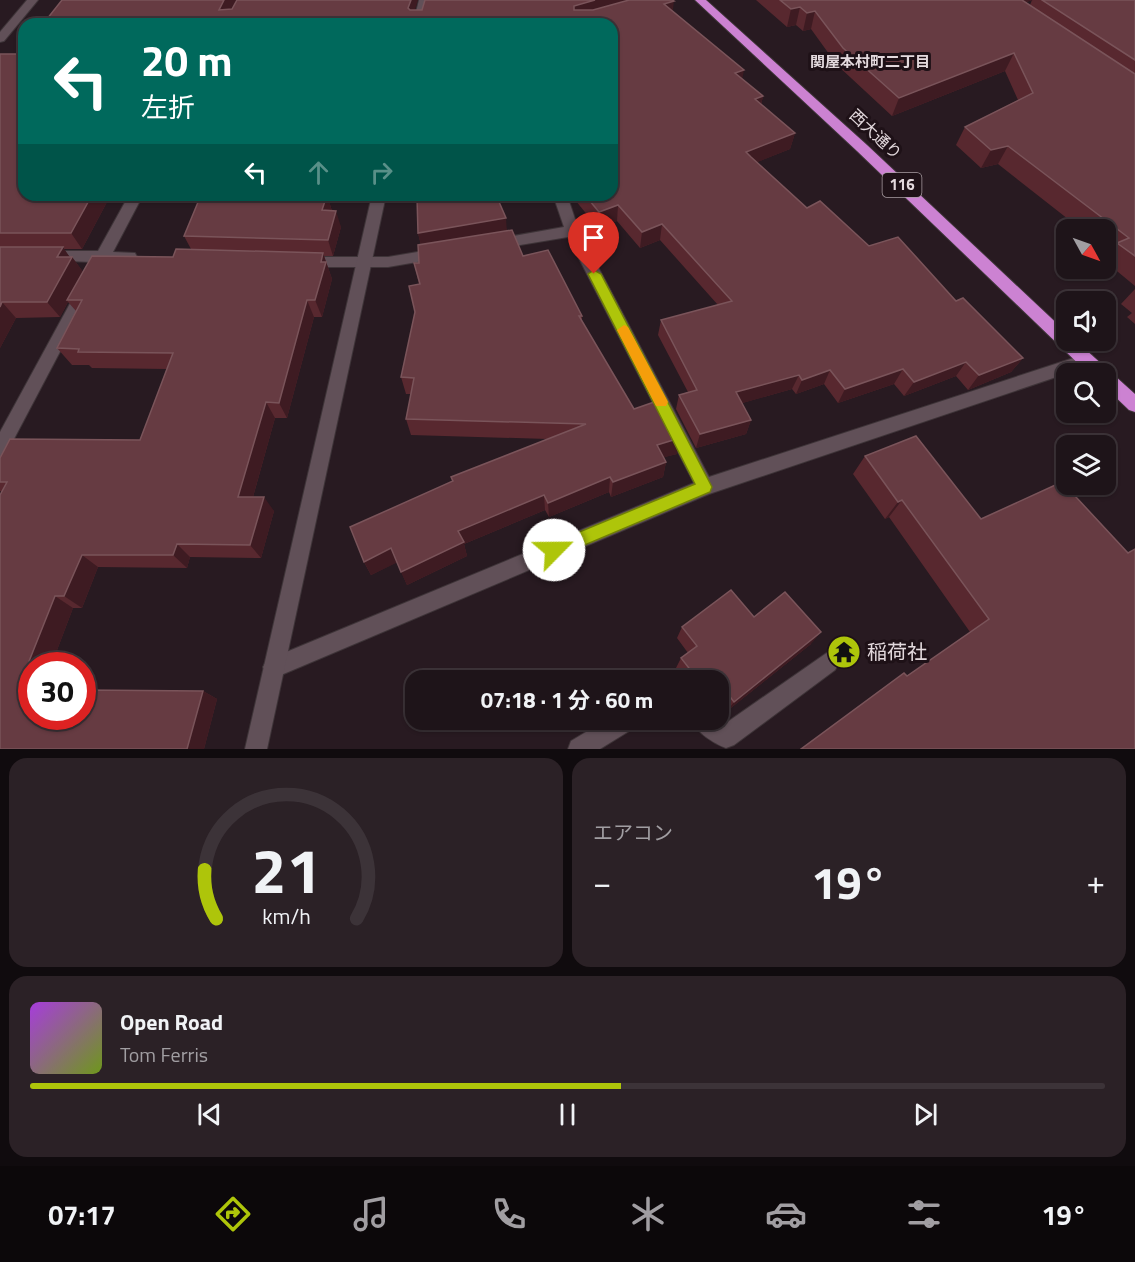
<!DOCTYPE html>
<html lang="ja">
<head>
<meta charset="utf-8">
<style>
	:root { --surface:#1e1419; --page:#2b2126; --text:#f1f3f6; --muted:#a19ea2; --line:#3c3338; --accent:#aec50a }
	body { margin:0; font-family:"Titillium Web","Noto Sans JP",sans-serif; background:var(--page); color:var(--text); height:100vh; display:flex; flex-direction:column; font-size:22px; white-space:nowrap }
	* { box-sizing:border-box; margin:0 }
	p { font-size:20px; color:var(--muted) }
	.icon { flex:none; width:33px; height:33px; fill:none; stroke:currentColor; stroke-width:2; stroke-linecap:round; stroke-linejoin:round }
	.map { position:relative; height:749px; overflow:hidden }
	.drawer { display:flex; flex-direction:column; gap:9px; padding:9px; background:#100b0e; flex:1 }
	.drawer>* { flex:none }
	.banner { position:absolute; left:18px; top:18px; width:600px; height:183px; border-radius:18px; box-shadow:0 2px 4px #0004,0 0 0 2px var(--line); background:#00695c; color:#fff; overflow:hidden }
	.needle { width:39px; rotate:130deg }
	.tools { position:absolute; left:1056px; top:219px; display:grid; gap:12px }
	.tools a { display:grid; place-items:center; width:60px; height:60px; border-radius:12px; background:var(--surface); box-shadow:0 2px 4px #0004,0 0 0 2px var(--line); font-size:30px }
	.speed { position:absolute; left:18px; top:652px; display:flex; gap:12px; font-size:30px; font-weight:700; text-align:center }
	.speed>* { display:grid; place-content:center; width:78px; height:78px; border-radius:50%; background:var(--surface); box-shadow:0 2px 4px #0004,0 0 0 2px var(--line); line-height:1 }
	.speed .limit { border:9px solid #d22; background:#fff; color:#111 }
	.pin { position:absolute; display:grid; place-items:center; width:51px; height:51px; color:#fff; margin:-62px -26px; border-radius:50% 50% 50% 0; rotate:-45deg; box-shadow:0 0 6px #0007 }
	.pin .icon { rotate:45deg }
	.me { position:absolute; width:66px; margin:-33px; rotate:67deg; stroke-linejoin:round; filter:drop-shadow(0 0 4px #0008) }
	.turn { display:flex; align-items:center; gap:21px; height:126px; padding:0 24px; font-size:27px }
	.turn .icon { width:78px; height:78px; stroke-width:2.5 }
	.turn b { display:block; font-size:42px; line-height:51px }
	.lanes { display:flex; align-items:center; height:57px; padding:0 24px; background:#0003; justify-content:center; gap:30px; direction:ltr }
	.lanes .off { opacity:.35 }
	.big { font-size:45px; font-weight:700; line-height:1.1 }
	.drawer .tile { flex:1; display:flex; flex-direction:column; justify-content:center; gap:9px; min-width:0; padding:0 21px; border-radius:18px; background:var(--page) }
	.drawer .dial { align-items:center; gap:0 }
	.dial svg { height:156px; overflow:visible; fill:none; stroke:var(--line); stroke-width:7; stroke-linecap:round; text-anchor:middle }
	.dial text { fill:var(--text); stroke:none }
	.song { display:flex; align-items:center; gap:18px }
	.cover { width:72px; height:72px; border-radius:9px; background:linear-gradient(135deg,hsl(280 70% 55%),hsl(80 70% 35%)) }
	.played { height:6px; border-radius:3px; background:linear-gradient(90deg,var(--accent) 55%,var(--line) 55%) }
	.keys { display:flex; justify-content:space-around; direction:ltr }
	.heat { display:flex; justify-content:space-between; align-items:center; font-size:33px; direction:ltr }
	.drawer .tiles { flex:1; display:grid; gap:9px; grid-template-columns:1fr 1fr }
	.tile:last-child { grid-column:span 2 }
	.trip { position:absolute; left:405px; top:670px; width:324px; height:60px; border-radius:18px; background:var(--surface); box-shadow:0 2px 4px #0004,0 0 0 2px var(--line); font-weight:700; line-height:60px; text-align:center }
	.tab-bar { display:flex; height:96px; justify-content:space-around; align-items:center; background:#0c080a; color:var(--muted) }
	.tab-bar .icon { width:42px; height:42px }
	.tab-bar .active { color:var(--accent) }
	.tab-bar b { font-size:27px; color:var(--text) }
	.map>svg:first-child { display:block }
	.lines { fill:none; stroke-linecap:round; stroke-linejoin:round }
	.service-casing { stroke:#3e3438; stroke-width:2 }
	.minor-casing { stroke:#3e3438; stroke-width:2 }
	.tertiary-casing { stroke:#3e3438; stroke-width:2 }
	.trunk-casing { stroke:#3e3438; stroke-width:2 }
	.service { fill:#615058; fill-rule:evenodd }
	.minor { fill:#615058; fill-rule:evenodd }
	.tertiary { fill:#615058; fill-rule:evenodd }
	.trunk { fill:#cc82d2; fill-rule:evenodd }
	.wall { fill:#58282f; fill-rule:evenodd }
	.shaded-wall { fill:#3e1b22 }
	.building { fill:#663b42; stroke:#7a545a; stroke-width:1.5 }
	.route { fill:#aec50a; stroke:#718006; stroke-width:1.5 }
	.slow { fill:#f59e0b }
	.labels { text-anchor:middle; stroke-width:6; stroke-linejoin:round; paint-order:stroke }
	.far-neighbourhood-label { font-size:15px; font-weight:bold; fill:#e3d9dd; stroke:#1e1117 }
	.shield { fill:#1e1117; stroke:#a89da2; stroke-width:1.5 }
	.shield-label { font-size:15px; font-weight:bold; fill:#e3d9dd }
	.street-label { font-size:16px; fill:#e3d9dd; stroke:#1e1117 }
	.near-poi-label { font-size:20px; fill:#e3d9dd; stroke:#1e1117; text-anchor:start }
</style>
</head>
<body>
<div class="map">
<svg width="1135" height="749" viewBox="0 0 1135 749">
	<rect width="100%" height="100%" fill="#281a21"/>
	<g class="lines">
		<g class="service-casing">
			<g id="service">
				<path d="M828,652L835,656L839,663L835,670L734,745L726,748C713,743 697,733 692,720H718V718L726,723Z"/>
				<polygon points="606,720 637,720 634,728 600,749 568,749 571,741"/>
			</g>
		</g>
		<g class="minor-casing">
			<g id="minor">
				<polygon points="129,195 143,195 113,252 135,253 137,257 135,261 107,262 104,267 94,267 92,262 42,260 40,256 47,251 98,251"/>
				<polygon points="553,195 567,195 579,231 709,477 1086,354 1092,355 1094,360 1092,365 709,494 274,678 267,674 263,667 267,660 694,483 568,237 496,249 489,244 496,239 564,227"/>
				<polygon points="441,248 448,253 446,257 388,267 305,267 298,262 305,257 388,257"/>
				<polygon points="84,285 89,287 92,291 6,454 0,457 0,432 79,287"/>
			</g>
		</g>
		<g class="tertiary-casing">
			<g id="tertiary">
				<polygon points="27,0 38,0 4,41 0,42 0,32"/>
				<polygon points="419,0 429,0 423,24 413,24"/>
				<polygon points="372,195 386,195 267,749 245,749"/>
			</g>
		</g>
		<g class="trunk-casing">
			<polygon id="trunk" points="695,0 706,0 867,145 1066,332 1066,340 1075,340 1135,394 1135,412 1129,410 1106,388 1106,374 1089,374 857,151"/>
		</g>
		<use href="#service" class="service"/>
		<use href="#minor" class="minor"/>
		<use href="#tertiary" class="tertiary"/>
		<use href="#trunk" class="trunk"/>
	</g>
	<g class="wall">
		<path d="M756,0H1135V286L1106,262V257L1110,252L1106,248V230H1082L998,164L981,168L956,145L965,127L1018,100L1005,71L892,116L837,65L811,29L803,31L796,25L787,27ZM1032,0L1030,5L1026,2Z"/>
		<polygon points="415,10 673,11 742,80 763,96 761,105 795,133 790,149 757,162 807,208 869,246 956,301 1023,358 1011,372 968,390 956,376 904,396 894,384 838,403 824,384 796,394 792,389 742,403 751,420 746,434 696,448 676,409 679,395 688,392 658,335 661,320 718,305 660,240 640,248 617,221 598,228 571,195 612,195"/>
		<polygon points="0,54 24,195 127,195 122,203 107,202 82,249 63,249 70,257 72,257 83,272 173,257 191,249 184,236 198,203 141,203 137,195 327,195 332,211 341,227 333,256 324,256 332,279 322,317 314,317 287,418 275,418 253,497 274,511 261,558 190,557 187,568 98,567 82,608 73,608 51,666 32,666 32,717 203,691 217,699 204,749 0,749 2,492 0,491 0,458 140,440 167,369 92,368 89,365 72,365 57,348 76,311 68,302 60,317 16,318 0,348"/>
		<polygon points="436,195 524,195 498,200 507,231 523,256 582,316 582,321 634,409 677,454 664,457 666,462 663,477 611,497 609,492 549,517 545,510 464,544 467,556 407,585 397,562 371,575 364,562 452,481 451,477 548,439 411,435 406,419 411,394 406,394 401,377 415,312 419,284 414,263 419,263 421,245 418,233"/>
		<polygon points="1135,289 1135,324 1127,317 1132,313 1121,304"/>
		<polygon points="865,456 981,519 1128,553 970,632 889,517 885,519 853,474"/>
		<polygon points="754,617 811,644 727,711 718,700 718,681 686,681 676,668 681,658 688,653 677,638 682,627"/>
	</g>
	<g class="shaded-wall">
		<polygon points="224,0 238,0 225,24 219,10"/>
		<polygon points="411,0 418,0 411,23 408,8"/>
		<polygon points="595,0 649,0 574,22 574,6"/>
		<polygon points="1017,0 1033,0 1014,6"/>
		<polygon points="674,1 672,17 664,4"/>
		<polygon points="800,7 796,25 787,27 791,9"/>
		<polygon points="815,11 811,29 803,31 807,13"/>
		<polygon points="1014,53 1005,71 892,116 899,98"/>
		<polygon points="744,70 741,86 735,73"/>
		<polygon points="763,96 759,113 755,99"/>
		<polygon points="795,133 790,149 743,168 746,152"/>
		<polygon points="1008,146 998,164 981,168 991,150"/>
		<polygon points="92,195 103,195 107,202 82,249 71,233"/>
		<polygon points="118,195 127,195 122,203"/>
		<polygon points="327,195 332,211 322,210"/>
		<polygon points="492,195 524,195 493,201"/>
		<polygon points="618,205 617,221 598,228 599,212"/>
		<polygon points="336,211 341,227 333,256 328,240"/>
		<polygon points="506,218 507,234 422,249 418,233"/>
		<polygon points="662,224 660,240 640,248 642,232"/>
		<polygon points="63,247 71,259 72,257 84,273 67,300 68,302 60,317 47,302 57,257"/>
		<polygon points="323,253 332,279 322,317 315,300 321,262"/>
		<polygon points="307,300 314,317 287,418 279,403"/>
		<polygon points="2,302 16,318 0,348 0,307"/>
		<polygon points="1023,358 1011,372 968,390 979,375"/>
		<polygon points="966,362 956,376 904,396 914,382"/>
		<polygon points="903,369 894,384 838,403 845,389"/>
		<polygon points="830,370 824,384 796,394 802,380"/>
		<polygon points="799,375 792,389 732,406 736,392"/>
		<polygon points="266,402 275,418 249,511 238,497"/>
		<polygon points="751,420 746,434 696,448 700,434"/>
		<polygon points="680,438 677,454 654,460 657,445"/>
		<polygon points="666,462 663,477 611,497 613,482"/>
		<polygon points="610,477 609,492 549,517 548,503"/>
		<polygon points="544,495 545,510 464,544 467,556 407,585 401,572 458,531"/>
		<polygon points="264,497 274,511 261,558 250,545"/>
		<polygon points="902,500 889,517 885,519 898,502"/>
		<polygon points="177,544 190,557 187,568 173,555"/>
		<polygon points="391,548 398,562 371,575 364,562"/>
		<polygon points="82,555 98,567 82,608 64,596"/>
		<polygon points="55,596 73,608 51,666 32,666 32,695 18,689"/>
		<polygon points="821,632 811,644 727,711 734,702"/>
		<polygon points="203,691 217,699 204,749 187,749"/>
	</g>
	<g class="building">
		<polygon points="62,0 224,0 219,10 232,9 237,0 411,0 408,8 410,10 422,10 425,0 595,0 574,6 574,10 593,10 629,0 672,0 674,1 664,4 744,70 735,73 763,96 755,99 795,133 746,152 751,157 807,208 820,201 869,246 898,237 956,301 963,298 1023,358 979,375 966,362 914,382 903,369 845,389 830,370 802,380 799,375 736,392 751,420 700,434 679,395 697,390 661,320 732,301 662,224 642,232 618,205 599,212 585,195 612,195 612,24 43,24"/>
		<polygon points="780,0 1022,0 1135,74 1135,256 1117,243 1129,238 1008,146 991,150 965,127 1033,93 1014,53 899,98 843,48 815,11 807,13 800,7 791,9"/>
		<polygon points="1042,0 1135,0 1135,60"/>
		<polygon points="24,48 24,195 92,195 71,233 0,233 0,54 19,54"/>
		<polygon points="201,195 327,195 322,210 336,211 328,240 184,236"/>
		<polygon points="436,195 496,195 506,218 418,233 417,197"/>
		<polygon points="512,230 523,256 548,250 582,316 579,316 634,409 660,400 680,438 657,445 666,462 613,482 610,477 548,503 544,495 458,531 464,542 401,572 391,548 364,562 350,527 453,481 451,477 586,424 406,419 414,378 401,377 415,312 409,286 420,284 414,263 419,263 418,245"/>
		<polygon points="0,247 63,247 57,257 72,257 47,302 2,302 0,307"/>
		<polygon points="176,249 323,253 321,262 326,262 315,300 307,300 279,403 266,402 238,497 264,497 250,545 177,544 173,555 82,555 64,596 55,596 18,689 32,689 32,717 82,717 82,690 203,691 187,749 0,749 0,495 7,482 0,482 0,458 10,439 140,440 173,353 78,352 79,349 57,348 82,300 67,300 92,256 173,257"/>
		<polygon points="916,436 981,519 1062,482 1128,553 1135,549 1135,749 801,749 904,673 907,676 989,619 902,500 898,502 865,456"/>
		<polygon points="731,590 754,617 785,592 821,632 734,702 718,681 717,680 716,681 699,681 681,658 697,646 682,627"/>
	</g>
	<polygon class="route" points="594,270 601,274 712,487 710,492 554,558 548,555 546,550 548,545 695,484 588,274"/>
	<polygon class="slow" points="624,325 628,327 666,398 668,402 666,406 656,406 617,330"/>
	<defs>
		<g id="temple-disc" transform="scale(1.725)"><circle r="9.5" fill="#aec50a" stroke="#1e1117"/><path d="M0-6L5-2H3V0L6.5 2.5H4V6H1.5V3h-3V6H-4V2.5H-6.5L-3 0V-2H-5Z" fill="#111"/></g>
	</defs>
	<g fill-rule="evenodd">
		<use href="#temple-disc" x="844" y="652"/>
	</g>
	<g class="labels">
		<g class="far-neighbourhood-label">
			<text x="870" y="67">関屋本村町二丁目</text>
		</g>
		<rect class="shield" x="882.5" y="173" width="39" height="24" rx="4.5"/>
		<g class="shield-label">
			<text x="902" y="190">116</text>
		</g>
		<g class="street-label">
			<text transform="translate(876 134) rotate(43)" y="6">西大通り</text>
		</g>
		<g class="near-poi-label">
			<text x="867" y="659">稲荷社</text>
		</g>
	</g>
</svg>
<div class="tools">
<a><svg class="needle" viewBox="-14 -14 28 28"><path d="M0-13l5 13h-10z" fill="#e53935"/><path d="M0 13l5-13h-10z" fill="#a19ea2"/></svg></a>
<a><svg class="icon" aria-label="sound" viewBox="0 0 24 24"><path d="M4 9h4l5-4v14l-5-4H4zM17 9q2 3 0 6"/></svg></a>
<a><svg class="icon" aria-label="search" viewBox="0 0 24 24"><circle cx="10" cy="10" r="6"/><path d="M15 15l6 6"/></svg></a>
<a><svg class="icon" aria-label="layers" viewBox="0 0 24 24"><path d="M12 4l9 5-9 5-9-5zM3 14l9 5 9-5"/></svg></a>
</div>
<div class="speed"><div class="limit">30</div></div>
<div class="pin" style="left:594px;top:274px;background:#d93025"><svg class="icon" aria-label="arrive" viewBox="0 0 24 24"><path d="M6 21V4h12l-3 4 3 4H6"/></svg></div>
<svg class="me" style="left:554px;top:550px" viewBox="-20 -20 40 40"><circle r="19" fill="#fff"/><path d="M0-13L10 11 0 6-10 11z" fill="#aec50a"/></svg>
<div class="trip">07:18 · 1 分 · 60 m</div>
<div class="banner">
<div class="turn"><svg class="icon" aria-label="left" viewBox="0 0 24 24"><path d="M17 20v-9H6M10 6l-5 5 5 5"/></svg><div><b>20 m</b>左折</div></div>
<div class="lanes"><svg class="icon" aria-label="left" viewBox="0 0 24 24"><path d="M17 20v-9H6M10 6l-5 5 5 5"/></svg><svg class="icon off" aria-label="ahead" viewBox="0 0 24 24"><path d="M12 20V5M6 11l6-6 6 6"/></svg><svg class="icon off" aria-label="right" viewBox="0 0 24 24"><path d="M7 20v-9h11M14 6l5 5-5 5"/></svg></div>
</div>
</div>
<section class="drawer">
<div class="tiles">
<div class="tile dial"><svg viewBox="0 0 100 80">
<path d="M14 69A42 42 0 1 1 86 69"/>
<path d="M14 69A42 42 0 0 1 8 44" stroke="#aec50a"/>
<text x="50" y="56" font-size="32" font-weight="700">21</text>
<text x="50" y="72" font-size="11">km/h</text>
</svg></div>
<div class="tile"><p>エアコン</p>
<div class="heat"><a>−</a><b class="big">19°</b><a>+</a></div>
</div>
<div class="tile">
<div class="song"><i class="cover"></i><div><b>Open Road</b><p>Tom Ferris</p></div></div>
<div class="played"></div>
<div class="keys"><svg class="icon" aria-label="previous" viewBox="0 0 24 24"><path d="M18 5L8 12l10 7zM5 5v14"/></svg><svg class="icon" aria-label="pause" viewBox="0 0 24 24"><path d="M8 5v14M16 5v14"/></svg><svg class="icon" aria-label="next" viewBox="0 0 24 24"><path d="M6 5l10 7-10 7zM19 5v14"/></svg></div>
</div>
</div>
</section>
<nav class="tab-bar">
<b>07:17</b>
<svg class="icon active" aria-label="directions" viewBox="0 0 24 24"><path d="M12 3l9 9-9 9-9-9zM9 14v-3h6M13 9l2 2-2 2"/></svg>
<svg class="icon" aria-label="music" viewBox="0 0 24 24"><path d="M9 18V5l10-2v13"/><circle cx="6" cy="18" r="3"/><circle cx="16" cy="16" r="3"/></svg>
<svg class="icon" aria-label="phone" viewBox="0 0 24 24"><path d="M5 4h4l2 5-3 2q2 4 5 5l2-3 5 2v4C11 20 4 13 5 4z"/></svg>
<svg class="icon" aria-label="climate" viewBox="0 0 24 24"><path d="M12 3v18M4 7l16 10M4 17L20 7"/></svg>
<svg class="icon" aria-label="car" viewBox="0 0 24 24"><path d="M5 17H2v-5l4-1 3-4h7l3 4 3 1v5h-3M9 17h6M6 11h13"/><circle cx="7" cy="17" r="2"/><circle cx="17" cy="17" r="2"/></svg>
<svg class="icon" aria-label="filters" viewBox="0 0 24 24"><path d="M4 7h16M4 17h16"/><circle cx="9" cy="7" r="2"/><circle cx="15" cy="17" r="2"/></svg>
<b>19°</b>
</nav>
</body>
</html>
